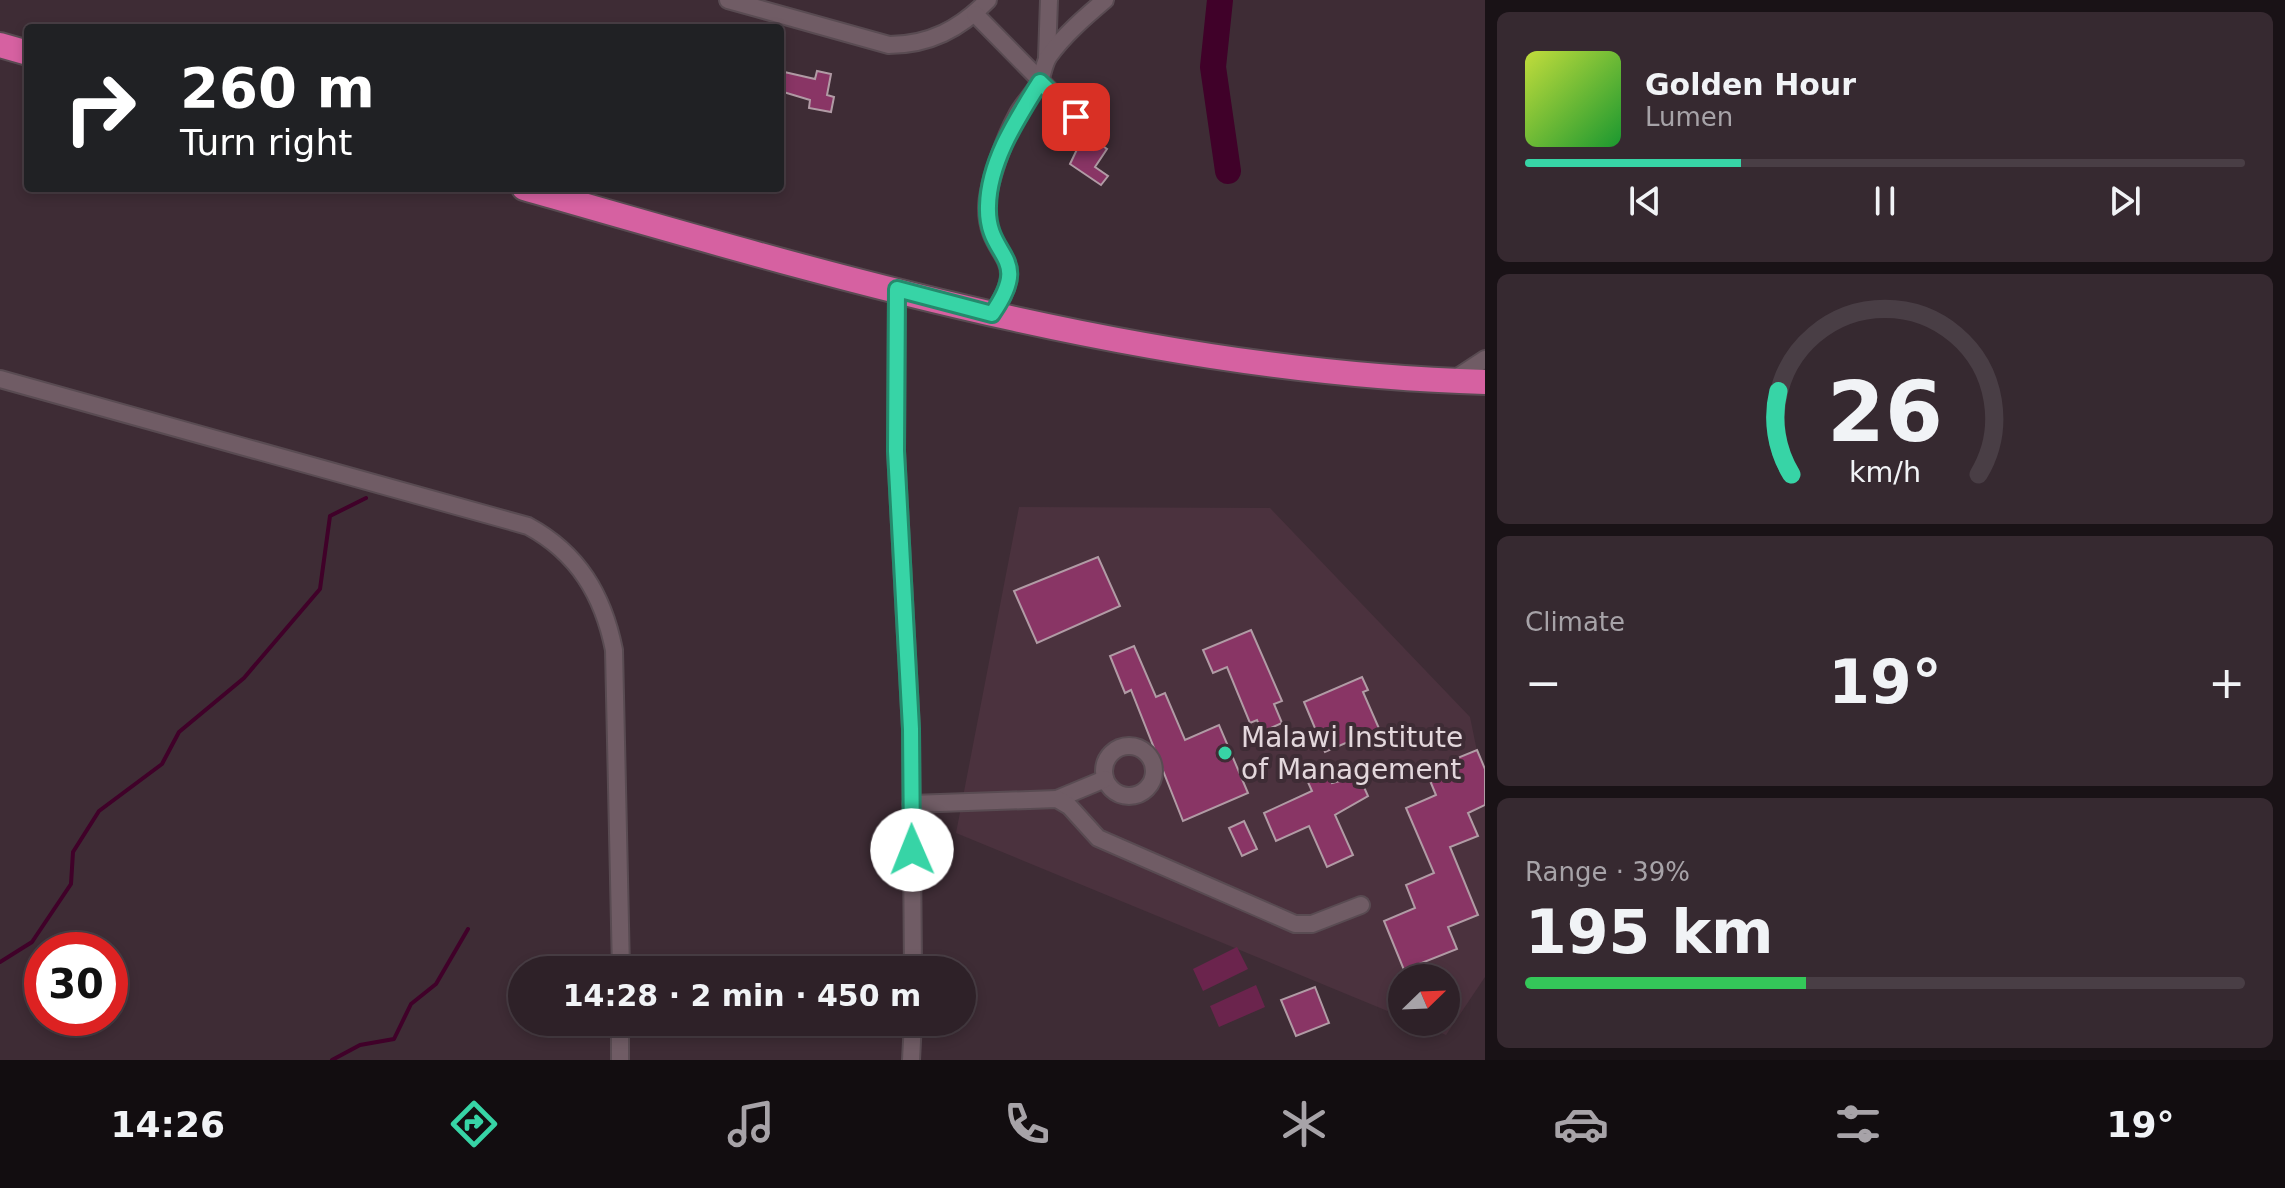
<!DOCTYPE html>
<html lang="en">
<head>
<meta charset="utf-8">
<style>
	:root { --surface:#2e2128; --page:#362930; --text:#f1f3f6; --muted:#a7a3a8; --line:#493e45; --accent:#37d4a6 }
	body { margin:0; font-family:"DejaVu Sans",sans-serif; background:var(--page); color:var(--text); height:100vh; display:flex; flex-direction:column; font-size:30px; white-space:nowrap }
	* { box-sizing:border-box; margin:0 }
	p { font-size:26px; color:var(--muted) }
	.icon { flex:none; width:44px; height:44px; fill:none; stroke:currentColor; stroke-width:2; stroke-linecap:round; stroke-linejoin:round }
	.map { position:relative; flex:1; overflow:hidden }
	.panel { display:flex; flex-direction:column; gap:12px; padding:12px; background:#191216; width:800px }
	.panel>* { flex:none }
	.hud { position:absolute; left:24px; top:24px; width:760px; height:168px; border-radius:8px; box-shadow:0 4px 12px #0003,0 0 0 2px var(--line); background:#202124; color:#fff; overflow:hidden }
	.needle { width:52px; rotate:67deg }
	.buttons { position:absolute; left:1388px; top:964px; display:grid; gap:16px }
	.buttons a { display:grid; place-items:center; width:72px; height:72px; border-radius:50%; background:var(--surface); box-shadow:0 4px 12px #0003,0 0 0 2px var(--line); font-size:40px }
	.speed { position:absolute; left:24px; top:932px; display:flex; gap:16px; font-size:40px; font-weight:700; text-align:center }
	.speed>* { display:grid; place-content:center; width:104px; height:104px; border-radius:50%; background:var(--surface); box-shadow:0 4px 12px #0003,0 0 0 2px var(--line); line-height:1 }
	.speed .limit { border:12px solid #d22; background:#fff; color:#111 }
	.pin { position:absolute; display:grid; place-items:center; width:68px; height:68px; color:#fff; margin:-34px; border-radius:16px; box-shadow:0 4px 12px #0006 }
	.me { position:absolute; width:88px; margin:-44px; rotate:359deg; stroke-linejoin:round; filter:drop-shadow(0 0 6px #0008) }
	.turn { display:flex; align-items:center; gap:28px; height:168px; padding:0 24px; font-size:36px }
	.turn .icon { width:104px; height:104px; stroke-width:2.5 }
	.turn b { display:block; font-size:56px; line-height:68px }
	.big { font-size:60px; font-weight:700; line-height:1.1 }
	.panel .widget { flex:1; display:flex; flex-direction:column; justify-content:center; gap:12px; min-width:0; padding:0 28px; border-radius:12px; background:var(--page) }
	.panel .dial { align-items:center; gap:0 }
	.dial svg { height:208px; overflow:visible; fill:none; stroke:var(--line); stroke-width:7; stroke-linecap:round; text-anchor:middle }
	.dial text { fill:var(--text); stroke:none }
	.song { display:flex; align-items:center; gap:24px }
	.cover { width:96px; height:96px; border-radius:12px; background:linear-gradient(135deg,hsl(70 70% 55%),hsl(130 70% 35%)) }
	.played { height:8px; border-radius:4px; background:linear-gradient(90deg,var(--accent) 30%,var(--line) 30%) }
	.keys { display:flex; justify-content:space-around; direction:ltr }
	.heat { display:flex; justify-content:space-between; align-items:center; font-size:44px; direction:ltr }
	.charge { height:12px; border-radius:6px; background:linear-gradient(90deg,#34c759 39%,var(--line) 0) }
	.trip { position:absolute; left:508px; top:956px; width:468px; height:80px; border-radius:40px; background:var(--surface); box-shadow:0 4px 12px #0003,0 0 0 2px var(--line); font-weight:700; line-height:80px; text-align:center }
	.tab-bar { display:flex; height:128px; justify-content:space-around; align-items:center; background:#120d10; color:var(--muted) }
	.tab-bar .icon { width:56px; height:56px }
	.tab-bar .selected { color:var(--accent) }
	.tab-bar b { font-size:36px; color:var(--text) }
	main { display:flex; flex:1; min-height:0 }
	.map>svg:first-child { display:block }
	.built { fill:#4b323e }
	.green { fill:#6b244d }
	.lines { fill:none; stroke-linecap:round; stroke-linejoin:round }
	.stream { stroke:#400129; stroke-width:4 }
	.river { stroke:#400129; stroke-width:26 }
	.building { fill:#893565; stroke:#b19ba5; stroke-width:2 }
	.minor-casing { stroke:#594b52; stroke-width:20 }
	.highway-casing { stroke:#594b52; stroke-width:28 }
	.minor { stroke:#705c65; stroke-width:16 }
	.highway { stroke:#d661a1; stroke-width:24 }
	.route-casing { stroke:#248a6c; stroke-width:20 }
	.route { stroke:#37d4a6; stroke-width:14 }
	.poi-dot { fill:#37d4a6; stroke:#3e2c35; stroke-width:3 }
	.labels { text-anchor:middle; stroke-width:8; stroke-linejoin:round; paint-order:stroke }
	.poi-label { font-size:28px; fill:#e3d7dc; stroke:#3e2c35; text-anchor:start }
</style>
</head>
<body>
<main>
<div class="map">
<svg width="1485" height="1060" viewBox="0 0 1485 1060">
	<rect width="100%" height="100%" fill="#3e2c35"/>
	<polygon class="built" points="1019,507 1270,508 1470,717 1485,790 1485,977 1446,1035 1414,1022 1446,1022 1446,978 1402,978 1402,1017 956,833"/>
	<g class="green">
		<polygon points="1237,947 1248,969 1203,991 1193,969"/>
		<polygon points="1256,985 1265,1007 1219,1027 1210,1006"/>
	</g>
	<g class="lines">
		<g class="stream">
			<polyline points="0,962 32,942 71,884 73,852 99,811 162,764 179,732 244,678 320,589 330,516 366,498"/>
			<polyline points="332,1060 360,1045 394,1039 411,1004 436,984 468,929"/>
		</g>
		<polyline class="river" points="1220,0 1213,67 1228,171"/>
	</g>
	<g class="building">
		<polygon points="780,71 815,79 817,71 831,74 827,95 834,97 831,112 809,108 810,100 780,91"/>
		<polygon points="1081,141 1093,150 1100,144 1107,149 1095,167 1108,176 1101,185 1070,164"/>
		<polygon points="1098,557 1120,606 1037,643 1014,591"/>
		<polygon points="1251,630 1282,701 1274,704 1282,723 1262,732 1257,720 1250,723 1227,667 1213,673 1203,650"/>
		<polygon points="1134,646 1156,697 1165,693 1185,740 1219,725 1248,793 1183,821 1131,690 1125,693 1110,656"/>
		<polygon points="1362,677 1368,690 1363,692 1381,733 1366,740 1364,735 1325,752 1304,702"/>
		<polygon points="1477,750 1485,769 1485,805 1468,813 1478,836 1450,847 1478,915 1448,927 1457,949 1404,970 1384,921 1415,908 1406,885 1434,873 1406,808 1436,795 1426,771"/>
		<polygon points="1323,762 1332,783 1359,776 1368,796 1335,815 1353,855 1327,867 1309,826 1276,841 1264,813 1312,791 1303,771"/>
		<polygon points="1244,821 1257,849 1242,856 1229,828"/>
		<polygon points="1315,987 1329,1023 1296,1036 1281,1000"/>
	</g>
	<g class="lines">
		<g class="minor-casing">
			<g id="minor">
				<path d="M728,0L889,45C929,45 960,29 988,0"/>
				<polyline points="975,14 1094,135"/>
				<polyline points="1047,58 1049,0"/>
				<polyline points="897,289 896,451 911,729 913,970"/>
				<path d="M992,314C1033,255 987,261 987,208C987,184 1006,135 1017,115C1023,104 1032,95 1038,85C1043,76 1043,65 1049,56C1064,35 1085,17 1105,0"/>
				<path d="M0,379L528,526C578,553 603,595 614,650L621,970"/>
				<polyline points="1453,380 1485,359"/>
				<circle cx="1129" cy="771" r="25"/>
				<polyline points="1057,799 1105,779"/>
				<polyline points="911,804 1057,799 1069,806 1098,838 1295,924 1312,924 1361,905"/>
				<polyline points="620,1022 620,1060"/>
				<polyline points="911,1060 913,1022"/>
			</g>
		</g>
		<g class="highway-casing">
			<g id="highway">
				<polyline points="0,45 28,53"/>
				<path d="M524,188C837,278 1157,373 1485,382"/>
			</g>
		</g>
		<use href="#minor" class="minor"/>
		<use href="#highway" class="highway"/>
	</g>
	<g class="lines">
		<g class="route-casing">
			<path id="route" d="M912,850L911,729L896,451L897,289L992,314C1034,254 986,260 988,206C989,161 1017,119 1040,82L1076,117"/>
		</g>
		<use href="#route" class="route"/>
	</g>
	<circle class="poi-dot" cx="1225" cy="753" r="8"/>
	<g class="labels">
		<g class="poi-label">
			<text x="1241" y="747">Malawi Institute<tspan x="1241" dy="32">of Management</tspan></text>
		</g>
	</g>
</svg>
<div class="buttons">
<a><svg class="needle" viewBox="-14 -14 28 28"><path d="M0-13l5 13h-10z" fill="#e53935"/><path d="M0 13l5-13h-10z" fill="#a7a3a8"/></svg></a>
</div>
<div class="speed"><div class="limit">30</div></div>
<div class="pin" style="left:1076px;top:117px;background:#d93025"><svg class="icon" aria-label="arrive" viewBox="0 0 24 24"><path d="M6 21V4h12l-3 4 3 4H6"/></svg></div>
<svg class="me" style="left:912px;top:850px" viewBox="-20 -20 40 40"><circle r="19" fill="#fff"/><path d="M0-13L10 11 0 6-10 11z" fill="#37d4a6"/></svg>
<div class="trip">14:28 · 2 min · 450 m</div>
<div class="hud">
<div class="turn"><svg class="icon" aria-label="right" viewBox="0 0 24 24"><path d="M7 20v-9h11M14 6l5 5-5 5"/></svg><div><b>260 m</b>Turn right</div></div>
</div>
</div>
<section class="panel">
<div class="widget">
<div class="song"><i class="cover"></i><div><b>Golden Hour</b><p>Lumen</p></div></div>
<div class="played"></div>
<div class="keys"><svg class="icon" aria-label="previous" viewBox="0 0 24 24"><path d="M18 5L8 12l10 7zM5 5v14"/></svg><svg class="icon" aria-label="pause" viewBox="0 0 24 24"><path d="M8 5v14M16 5v14"/></svg><svg class="icon" aria-label="next" viewBox="0 0 24 24"><path d="M6 5l10 7-10 7zM19 5v14"/></svg></div>
</div>
<div class="widget dial"><svg viewBox="0 0 100 80">
<path d="M14 69A42 42 0 1 1 86 69"/>
<path d="M14 69A42 42 0 0 1 9 37" stroke="#37d4a6"/>
<text x="50" y="56" font-size="32" font-weight="700">26</text>
<text x="50" y="72" font-size="11">km/h</text>
</svg></div>
<div class="widget"><p>Climate</p>
<div class="heat"><a>−</a><b class="big">19°</b><a>+</a></div>
</div>
<div class="widget"><p>Range · 39%</p><b class="big">195 km</b><div class="charge"></div></div>
</section>
</main>
<nav class="tab-bar">
<b>14:26</b>
<svg class="icon selected" aria-label="directions" viewBox="0 0 24 24"><path d="M12 3l9 9-9 9-9-9zM9 14v-3h6M13 9l2 2-2 2"/></svg>
<svg class="icon" aria-label="music" viewBox="0 0 24 24"><path d="M9 18V5l10-2v13"/><circle cx="6" cy="18" r="3"/><circle cx="16" cy="16" r="3"/></svg>
<svg class="icon" aria-label="phone" viewBox="0 0 24 24"><path d="M5 4h4l2 5-3 2q2 4 5 5l2-3 5 2v4C11 20 4 13 5 4z"/></svg>
<svg class="icon" aria-label="climate" viewBox="0 0 24 24"><path d="M12 3v18M4 7l16 10M4 17L20 7"/></svg>
<svg class="icon" aria-label="car" viewBox="0 0 24 24"><path d="M5 17H2v-5l4-1 3-4h7l3 4 3 1v5h-3M9 17h6M6 11h13"/><circle cx="7" cy="17" r="2"/><circle cx="17" cy="17" r="2"/></svg>
<svg class="icon" aria-label="filters" viewBox="0 0 24 24"><path d="M4 7h16M4 17h16"/><circle cx="9" cy="7" r="2"/><circle cx="15" cy="17" r="2"/></svg>
<b>19°</b>
</nav>
</body>
</html>
